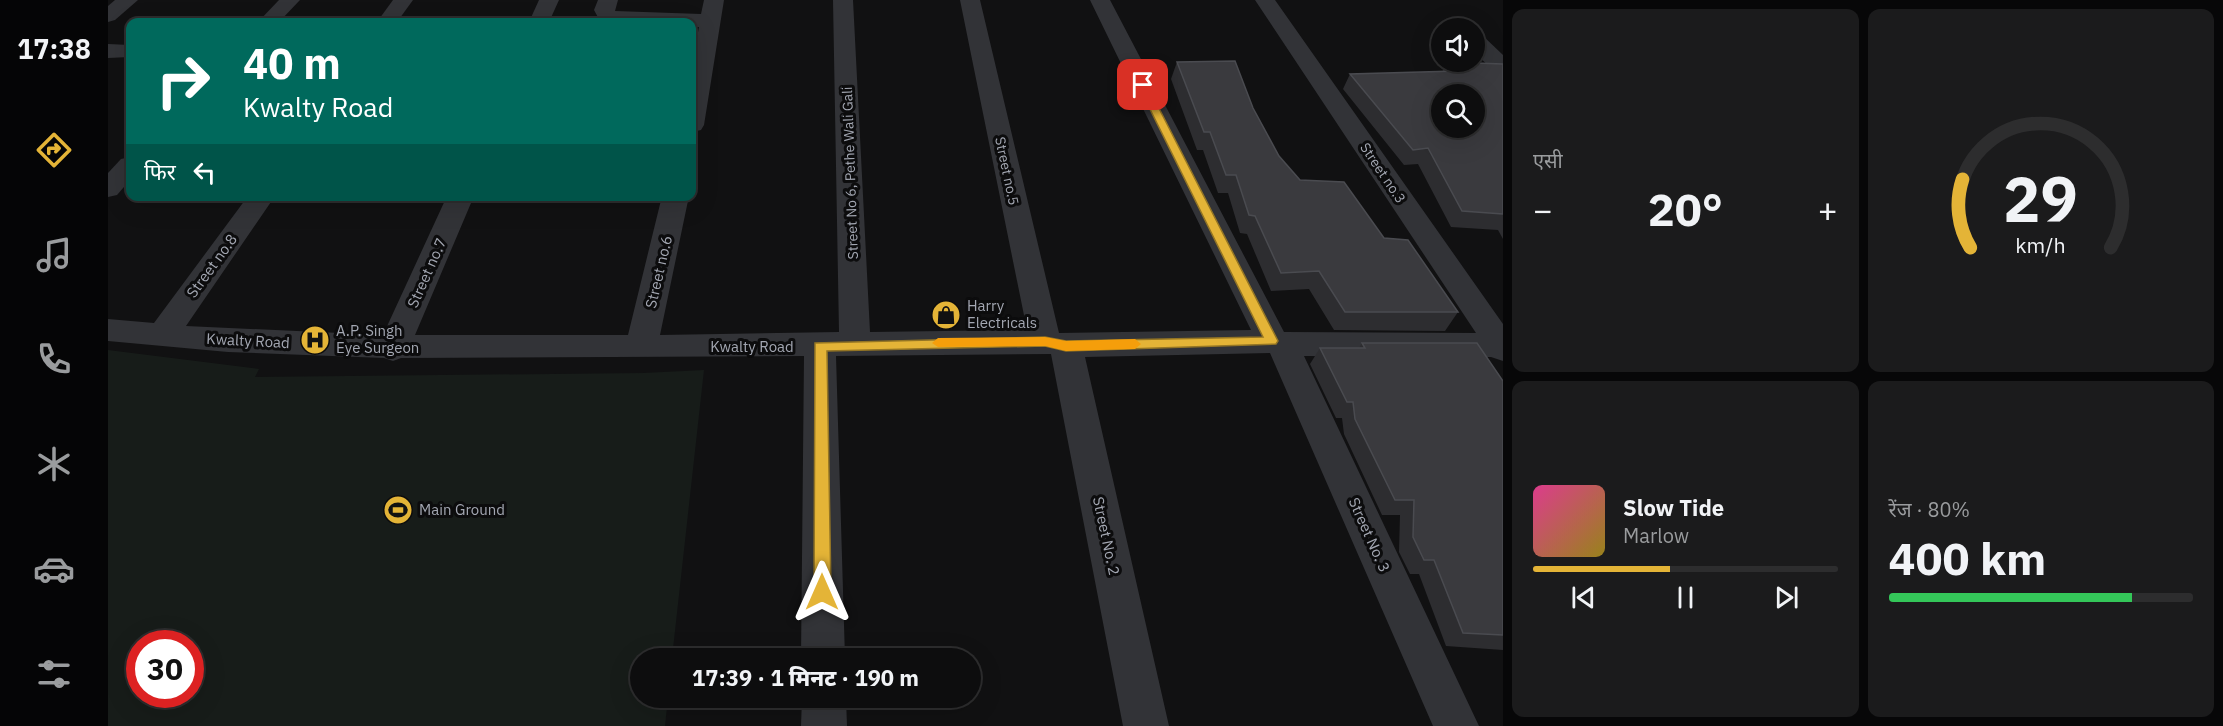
<!DOCTYPE html>
<html lang="hi">
<head>
<meta charset="utf-8">
<style>
	:root { --surface:#0d0d0e; --page:#1b1b1c; --text:#f1f3f6; --muted:#9a9c9e; --line:#2d2d2e; --accent:#e4b437 }
	body { margin:0; font-family:"IBM Plex Sans","Noto Sans Devanagari",sans-serif; background:var(--page); color:var(--text); height:100vh; display:flex; flex-direction:column; font-size:22px; white-space:nowrap }
	* { box-sizing:border-box; margin:0 }
	p { font-size:20px; color:var(--muted) }
	.icon { flex:none; width:33px; height:33px; fill:none; stroke:currentColor; stroke-width:2; stroke-linecap:round; stroke-linejoin:round }
	.map { position:relative; flex:1; overflow:hidden }
	.drawer { display:flex; flex-direction:column; gap:9px; padding:9px; background:#070708; width:720px }
	.drawer>* { flex:none }
	.hud { position:absolute; left:18px; top:18px; width:570px; height:183px; border-radius:12px; box-shadow:0 6px 24px #0002,0 0 0 2px var(--line); background:#00695c; color:#fff; overflow:hidden }
	.tools { position:absolute; left:1323px; top:18px; display:grid; gap:12px }
	.tools a { display:grid; place-items:center; width:54px; height:54px; border-radius:50%; background:var(--surface); box-shadow:0 6px 24px #0002,0 0 0 2px var(--line); font-size:30px }
	.speed { position:absolute; left:18px; top:630px; display:flex; gap:12px; font-size:30px; font-weight:700; text-align:center }
	.speed>* { display:grid; place-content:center; width:78px; height:78px; border-radius:50%; background:var(--surface); box-shadow:0 6px 24px #0002,0 0 0 2px var(--line); line-height:1 }
	.speed .limit { border:9px solid #d22; background:#fff; color:#111 }
	.pin { position:absolute; display:grid; place-items:center; width:51px; height:51px; color:#fff; margin:-26px; border-radius:12px; box-shadow:0 3px 9px #0006 }
	.me { position:absolute; width:66px; margin:-33px; rotate:0deg; stroke-linejoin:round; filter:drop-shadow(0 0 4px #0008) }
	.turn { display:flex; align-items:center; gap:21px; height:126px; padding:0 18px; font-size:27px }
	.turn .icon { width:78px; height:78px; stroke-width:2.5 }
	.turn b { display:block; font-size:42px; line-height:51px }
	.then { display:flex; align-items:center; height:57px; padding:0 18px; background:#0003; gap:12px; font-size:22px }
	.big { font-size:45px; font-weight:800; line-height:1.1 }
	.drawer .card { flex:1; display:flex; flex-direction:column; justify-content:center; gap:9px; min-width:0; padding:0 21px; border-radius:12px; background:var(--page) }
	.drawer .dial { align-items:center; gap:0 }
	.dial svg { height:156px; overflow:visible; fill:none; stroke:var(--line); stroke-width:7; stroke-linecap:round; text-anchor:middle }
	.dial text { fill:var(--text); stroke:none }
	.song { display:flex; align-items:center; gap:18px }
	.cover { width:72px; height:72px; border-radius:9px; background:linear-gradient(135deg,hsl(330 70% 55%),hsl(50 70% 35%)) }
	.played { height:6px; border-radius:3px; background:linear-gradient(90deg,var(--accent) 45%,var(--line) 45%) }
	.keys { display:flex; justify-content:space-around; direction:ltr }
	.heat { display:flex; justify-content:space-between; align-items:center; font-size:33px; direction:ltr }
	.charge { height:9px; border-radius:4px; background:linear-gradient(90deg,#34c759 80%,var(--line) 0) }
	.drawer .tiles { flex:1; display:grid; gap:9px; grid-template-columns:repeat(2,1fr) }
	.trip { position:absolute; left:522px; top:648px; width:351px; height:60px; border-radius:30px; background:var(--surface); box-shadow:0 6px 24px #0002,0 0 0 2px var(--line); font-weight:800; line-height:60px; text-align:center }
	main { display:flex; flex:1; min-height:0 }
	.dock { display:flex; flex-direction:column; width:108px; justify-content:space-around; align-items:center; background:#050506; color:var(--muted) }
	.dock .icon { width:42px; height:42px }
	.dock .selected { color:var(--accent) }
	.dock b { font-size:27px; color:var(--text) }
	.map>svg:first-child { display:block }
	.green { fill:#171c19; fill-rule:evenodd }
	.lines { fill:none; stroke-linecap:round; stroke-linejoin:round }
	.minor { fill:#323337; fill-rule:evenodd }
	.wall { fill:#2d2d30 }
	.building { fill:#3a3a3e; stroke:#4a4b50; stroke-width:1.5; fill-rule:evenodd }
	.route { fill:#e4b437; stroke:#947524; stroke-width:1.5 }
	.slow { fill:#f59e0b }
	.labels { text-anchor:middle; stroke-width:6; stroke-linejoin:round; paint-order:stroke }
	.far-street-label { font-size:14px; fill:#a3a7b2; stroke:#0c0c0d }
	.street-label { font-size:15px; fill:#a3a7b2; stroke:#0c0c0d }
	.poi-label { font-size:15px; fill:#a3a7b2; stroke:#0c0c0d; text-anchor:start }
</style>
</head>
<body>
<main>
<nav class="dock">
<b>17:38</b>
<svg class="icon selected" aria-label="directions" viewBox="0 0 24 24"><path d="M12 3l9 9-9 9-9-9zM9 14v-3h6M13 9l2 2-2 2"/></svg>
<svg class="icon" aria-label="music" viewBox="0 0 24 24"><path d="M9 18V5l10-2v13"/><circle cx="6" cy="18" r="3"/><circle cx="16" cy="16" r="3"/></svg>
<svg class="icon" aria-label="phone" viewBox="0 0 24 24"><path d="M5 4h4l2 5-3 2q2 4 5 5l2-3 5 2v4C11 20 4 13 5 4z"/></svg>
<svg class="icon" aria-label="climate" viewBox="0 0 24 24"><path d="M12 3v18M4 7l16 10M4 17L20 7"/></svg>
<svg class="icon" aria-label="car" viewBox="0 0 24 24"><path d="M5 17H2v-5l4-1 3-4h7l3 4 3 1v5h-3M9 17h6M6 11h13"/><circle cx="7" cy="17" r="2"/><circle cx="17" cy="17" r="2"/></svg>
<svg class="icon" aria-label="filters" viewBox="0 0 24 24"><path d="M4 7h16M4 17h16"/><circle cx="9" cy="7" r="2"/><circle cx="15" cy="17" r="2"/></svg>
</nav>
<div class="map">
<svg width="1395" height="726" viewBox="0 0 1395 726">
	<rect width="100%" height="100%" fill="#111112"/>
	<path class="green" d="M0,350L151,369L147,377L535,373L596,370L564,658H532V698H560L557,726H0ZM32,644H82V694H32Z"/>
	<g class="lines">
		<g class="minor">
			<polygon points="7,0 30,0 7,20 0,22 0,6"/>
			<polygon points="171,0 192,0 171,22 150,22"/>
			<polygon points="285,0 305,0 289,22 269,22"/>
			<polygon points="431,0 451,0 441,22 421,22"/>
			<polygon points="490,0 510,0 507,11 593,14 596,0 616,0 596,125 593,130 584,132 584,64 591,27 584,27 584,22 492,21 486,10"/>
			<polygon points="725,0 745,0 762,332 919,330 852,0 872,0 951,333 1143,330 982,0 1002,0 1176,332 1368,333 1147,0 1167,0 1395,324 1395,361 1383,357 1196,356 1371,726 1325,726 1162,353 977,357 1061,726 1015,726 943,354 728,356 737,658 693,658 696,356 293,358 285,361 276,358 120,352 0,341 0,319 46,323 140,196 167,196 78,326 275,335 339,196 366,196 307,335 520,335 554,196 581,196 552,335 731,332"/>
			<polygon points="1366,34 1374,35 1395,55 1395,74 1387,72 1366,52"/>
			<polygon points="0,44 22,45 22,57 0,58"/>
			<polygon points="22,157 22,180 9,195 0,197 0,173 13,159"/>
			<polygon points="694,698 738,698 739,726 693,726"/>
		</g>
	</g>
	<g class="wall">
		<polygon points="1069,62 1145,108 1171,156 1192,180 1276,238 1350,312 1337,331 1226,330 1201,289 1163,291 1139,234 1132,233 1120,193 1110,193 1095,150 1089,150 1063,79"/>
		<polygon points="1340,62 1395,64 1395,239 1390,230 1343,227 1310,164 1296,165 1235,89 1242,74 1334,72"/>
		<polygon points="1254,343 1395,381 1395,650 1338,646 1311,574 1302,574 1291,552 1292,515 1274,515 1236,434 1234,418 1228,418 1202,364 1212,348 1251,348"/>
	</g>
	<g class="building">
		<polygon points="1127,61 1145,108 1171,156 1192,180 1236,182 1276,238 1300,240 1350,312 1237,312 1211,271 1173,273 1147,216 1141,215 1128,175 1118,175 1102,132 1096,132 1069,62"/>
		<path d="M1340,62L1395,64V214L1354,211L1320,148L1305,150L1242,74L1348,71ZM1334,94H1366V128H1334Z"/>
		<polygon points="1254,343 1369,343 1395,381 1395,635 1355,633 1326,560 1316,560 1305,537 1306,500 1287,500 1247,419 1245,402 1239,402 1212,348 1257,348"/>
	</g>
	<polygon class="route" points="1035,82 1039,85 1170,341 1168,344 958,351 937,346 719,351 723,592 720,597 714,599 708,597 706,592 707,343 937,337 958,341 1155,337 1030,85"/>
	<polygon class="slow" points="937,337 958,341 1027,339 1033,344 1027,349 958,351 937,346 830,347 824,343 830,338"/>
	<defs>
		<g id="shop-disc" transform="scale(1.5)"><circle r="9.5" fill="#e4b437" stroke="#0c0c0d"/><path d="M-5-2.5h2.3a2.7 3.5 0 0 1 5.4 0H5L5.5 6h-11ZM-1.5-2.5h3a1.5 2.3 0 0 0-3 0Z" fill="#111"/></g>
		<g id="hospital-disc" transform="scale(1.5)"><circle r="9.5" fill="#e4b437" stroke="#0c0c0d"/><path d="M-5-5h3v3.5h4V-5h3V5h-3V1.5h-4V5h-3Z" fill="#111"/></g>
		<g id="stadium-disc" transform="scale(1.5)"><circle r="9.5" fill="#e4b437" stroke="#0c0c0d"/><path d="M0-5a6.5 5 0 1 0 0 10a6.5 5 0 1 0 0-10ZM-3.5-1.8h7v3.6h-7Z" fill="#111"/></g>
	</defs>
	<g fill-rule="evenodd">
		<use href="#shop-disc" x="838" y="315"/>
		<use href="#hospital-disc" x="207" y="340"/>
		<use href="#stadium-disc" x="290" y="510"/>
	</g>
	<g class="labels">
		<g class="far-street-label">
			<text transform="translate(899 171) rotate(78)" y="5">Street no.5</text>
			<text transform="translate(742 173) rotate(-92)" y="5">Street No 6, Pethe Wali Gali</text>
			<text transform="translate(1275 173) rotate(56)" y="5">Street no.3</text>
		</g>
		<g class="street-label">
			<text transform="translate(104 266) rotate(-54)" y="5">Street no.8</text>
			<text transform="translate(551 272) rotate(-77)" y="5">Street no.6</text>
			<text transform="translate(319 273) rotate(-66)" y="5">Street no.7</text>
			<text transform="translate(140 341) rotate(3)" y="5">Kwalty Road</text>
			<text x="644" y="352">Kwalty Road</text>
			<text transform="translate(1261 535) rotate(66)" y="5">Street No. 3</text>
			<text transform="translate(998 536) rotate(78)" y="5">Street No. 2</text>
		</g>
		<g class="poi-label">
			<text x="859" y="311">Harry<tspan x="859" dy="17">Electricals</tspan></text>
			<text x="228" y="336">A.P. Singh<tspan x="228" dy="17">Eye Surgeon</tspan></text>
			<text x="311" y="515">Main Ground</text>
		</g>
	</g>
</svg>
<div class="tools">
<a><svg class="icon" aria-label="sound" viewBox="0 0 24 24"><path d="M4 9h4l5-4v14l-5-4H4zM17 9q2 3 0 6"/></svg></a>
<a><svg class="icon" aria-label="search" viewBox="0 0 24 24"><circle cx="10" cy="10" r="6"/><path d="M15 15l6 6"/></svg></a>
</div>
<div class="speed"><div class="limit">30</div></div>
<div class="pin" style="left:1035px;top:85px;background:#d93025"><svg class="icon" aria-label="arrive" viewBox="0 0 24 24"><path d="M6 21V4h12l-3 4 3 4H6"/></svg></div>
<svg class="me" style="left:714px;top:592px" viewBox="-20 -20 40 40"><path d="M0-17L14 15 0 8-14 15z" fill="#e4b437" stroke="#fff" stroke-width="4"/></svg>
<div class="trip">17:39 · 1 मिनट · 190 m</div>
<div class="hud">
<div class="turn"><svg class="icon" aria-label="right" viewBox="0 0 24 24"><path d="M7 20v-9h11M14 6l5 5-5 5"/></svg><div><b>40 m</b>Kwalty Road</div></div>
<div class="then">फिर<svg class="icon" aria-label="left" viewBox="0 0 24 24"><path d="M17 20v-9H6M10 6l-5 5 5 5"/></svg></div>
</div>
</div>
<section class="drawer">
<div class="tiles">
<div class="card"><p>एसी</p>
<div class="heat"><a>−</a><b class="big">20°</b><a>+</a></div>
</div>
<div class="card dial"><svg viewBox="0 0 100 80">
<path d="M14 69A42 42 0 1 1 86 69"/>
<path d="M14 69A42 42 0 0 1 10 34" stroke="#e4b437"/>
<text x="50" y="56" font-size="32" font-weight="700">29</text>
<text x="50" y="72" font-size="11">km/h</text>
</svg></div>
<div class="card">
<div class="song"><i class="cover"></i><div><b>Slow Tide</b><p>Marlow</p></div></div>
<div class="played"></div>
<div class="keys"><svg class="icon" aria-label="previous" viewBox="0 0 24 24"><path d="M18 5L8 12l10 7zM5 5v14"/></svg><svg class="icon" aria-label="pause" viewBox="0 0 24 24"><path d="M8 5v14M16 5v14"/></svg><svg class="icon" aria-label="next" viewBox="0 0 24 24"><path d="M6 5l10 7-10 7zM19 5v14"/></svg></div>
</div>
<div class="card"><p>रेंज · 80%</p><b class="big">400 km</b><div class="charge"></div></div>
</div>
</section>
</main>
</body>
</html>
